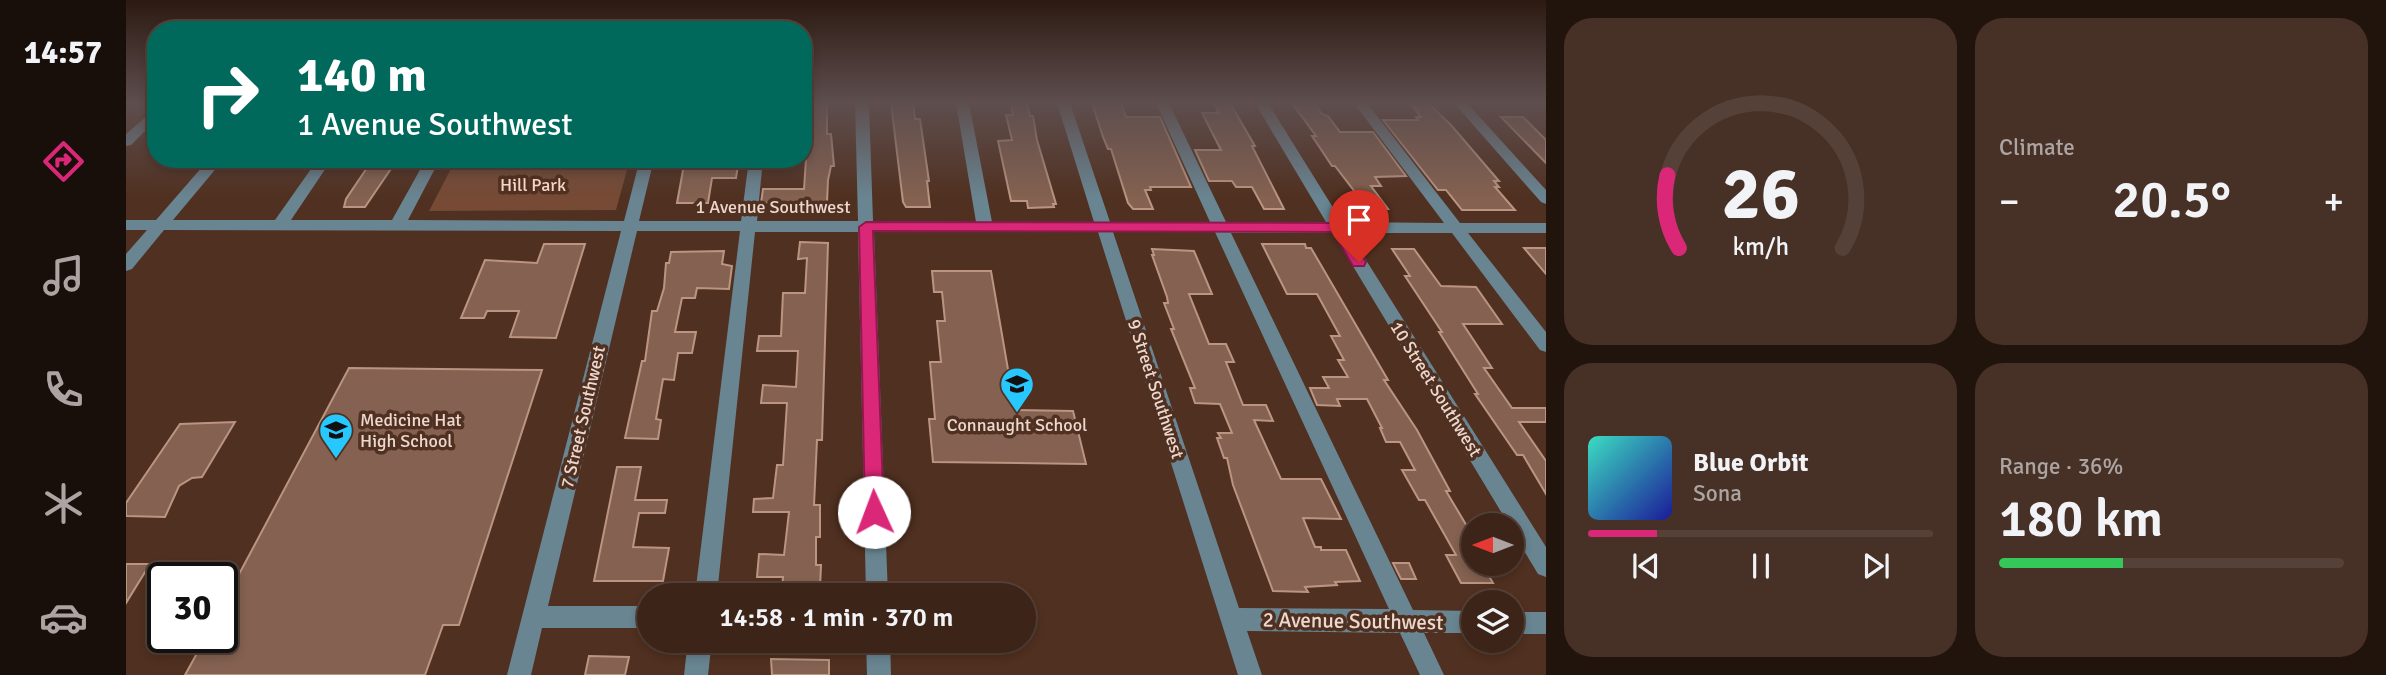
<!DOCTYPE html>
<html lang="en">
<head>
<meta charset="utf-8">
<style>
	:root { --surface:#3c2418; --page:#473025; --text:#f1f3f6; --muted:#aca4a2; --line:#554137; --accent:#db2777 }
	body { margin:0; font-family:Signika,sans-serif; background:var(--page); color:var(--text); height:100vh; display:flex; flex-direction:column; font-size:26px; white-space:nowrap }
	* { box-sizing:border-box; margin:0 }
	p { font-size:23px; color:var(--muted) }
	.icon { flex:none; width:38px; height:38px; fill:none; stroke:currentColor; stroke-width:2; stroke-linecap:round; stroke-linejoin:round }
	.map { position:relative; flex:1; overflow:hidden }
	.panel { display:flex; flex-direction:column; gap:18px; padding:18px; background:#21140d; width:840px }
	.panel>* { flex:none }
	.guide { position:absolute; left:21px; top:21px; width:665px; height:147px; border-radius:28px; box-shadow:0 4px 10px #0003,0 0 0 2px var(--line); background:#00695c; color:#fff; overflow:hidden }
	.needle { width:46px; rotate:270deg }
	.tools { position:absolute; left:1335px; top:513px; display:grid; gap:14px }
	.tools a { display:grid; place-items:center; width:63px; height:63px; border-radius:50%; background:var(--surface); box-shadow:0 4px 10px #0003,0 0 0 2px var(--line); font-size:35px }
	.speed { position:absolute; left:21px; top:562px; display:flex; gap:14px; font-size:35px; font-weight:700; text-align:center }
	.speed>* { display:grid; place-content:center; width:91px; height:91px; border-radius:50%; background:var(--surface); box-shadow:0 4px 10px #0003,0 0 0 2px var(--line); line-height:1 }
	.speed .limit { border:4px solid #111; border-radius:10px; background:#fff; color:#111 }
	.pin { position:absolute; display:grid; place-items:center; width:60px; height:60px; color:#fff; margin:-72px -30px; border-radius:50% 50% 50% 0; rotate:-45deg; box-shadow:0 0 7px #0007 }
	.pin .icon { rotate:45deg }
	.me { position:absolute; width:77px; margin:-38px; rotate:358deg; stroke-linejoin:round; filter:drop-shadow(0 0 5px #0008) }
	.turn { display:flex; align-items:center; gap:24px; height:147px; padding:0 35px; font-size:32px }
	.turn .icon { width:91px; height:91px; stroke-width:2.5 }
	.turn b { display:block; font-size:49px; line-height:60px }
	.big { font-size:52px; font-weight:600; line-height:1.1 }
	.panel .card { flex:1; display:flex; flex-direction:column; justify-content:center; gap:10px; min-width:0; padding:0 24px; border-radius:28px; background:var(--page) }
	.panel .dial { align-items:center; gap:0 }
	.dial svg { height:182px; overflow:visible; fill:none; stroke:var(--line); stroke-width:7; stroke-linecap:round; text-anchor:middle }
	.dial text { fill:var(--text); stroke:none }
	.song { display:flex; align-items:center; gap:21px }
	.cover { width:84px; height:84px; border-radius:10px; background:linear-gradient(135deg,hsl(170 70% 55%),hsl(240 70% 35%)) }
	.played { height:7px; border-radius:4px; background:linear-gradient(90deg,var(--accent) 20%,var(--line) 20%) }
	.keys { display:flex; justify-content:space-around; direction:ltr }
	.heat { display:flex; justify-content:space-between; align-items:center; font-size:38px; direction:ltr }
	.charge { height:10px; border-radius:5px; background:linear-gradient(90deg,#34c759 36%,var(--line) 0) }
	.panel .tiles { flex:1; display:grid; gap:18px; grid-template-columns:repeat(2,1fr) }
	.trip { position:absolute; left:511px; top:583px; width:399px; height:70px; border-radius:35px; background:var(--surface); box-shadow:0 4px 10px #0003,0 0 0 2px var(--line); font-weight:600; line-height:70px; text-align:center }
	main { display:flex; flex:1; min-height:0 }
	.tab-bar { display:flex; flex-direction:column; width:126px; justify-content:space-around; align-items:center; background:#180e0a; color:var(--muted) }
	.tab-bar .icon { width:49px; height:49px }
	.tab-bar .on { color:var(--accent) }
	.tab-bar b { font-size:32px; color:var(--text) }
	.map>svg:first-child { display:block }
	.green { fill:#764a34 }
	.building { fill:#846150; stroke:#bb9582; stroke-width:2 }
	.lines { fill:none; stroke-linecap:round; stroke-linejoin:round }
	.minor { fill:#698592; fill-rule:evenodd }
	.route { fill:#db2777; stroke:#8e194d; stroke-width:2 }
	.labels { text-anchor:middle; stroke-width:7; stroke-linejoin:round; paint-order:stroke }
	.park-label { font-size:18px; fill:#f7d4c3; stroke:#503020 }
	.street-label { font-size:18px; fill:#ecd8ce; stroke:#503020 }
	.poi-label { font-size:18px; fill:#ecd8ce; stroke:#503020; text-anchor:start }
	.near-street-label { font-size:21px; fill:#ecd8ce; stroke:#503020 }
</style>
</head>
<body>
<main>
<nav class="tab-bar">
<b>14:57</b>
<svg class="icon on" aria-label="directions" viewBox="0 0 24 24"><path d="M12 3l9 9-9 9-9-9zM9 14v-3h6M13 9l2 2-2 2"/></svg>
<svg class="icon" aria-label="music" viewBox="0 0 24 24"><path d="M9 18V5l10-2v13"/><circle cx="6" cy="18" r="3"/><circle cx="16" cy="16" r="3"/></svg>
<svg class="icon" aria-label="phone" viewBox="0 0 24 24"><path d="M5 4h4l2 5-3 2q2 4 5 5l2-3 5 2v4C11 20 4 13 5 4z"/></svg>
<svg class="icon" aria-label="climate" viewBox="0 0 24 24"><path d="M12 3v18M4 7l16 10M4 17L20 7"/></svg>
<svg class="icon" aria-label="car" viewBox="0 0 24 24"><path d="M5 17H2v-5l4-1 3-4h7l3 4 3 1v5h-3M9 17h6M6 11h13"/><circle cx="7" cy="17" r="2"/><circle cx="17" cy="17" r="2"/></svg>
</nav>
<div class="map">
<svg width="1420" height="675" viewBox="0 0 1420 675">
	<rect width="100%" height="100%" fill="#503020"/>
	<polygon class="green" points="330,159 504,159 490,210 303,211"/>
	<g class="building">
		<polygon points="679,103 701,103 701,134 705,134 708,166 705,166 702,180 701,203 635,203 637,189 678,189 681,144 677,144"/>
		<polygon points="765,103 787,103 789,119 794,119 803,181 801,181 804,207 780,207 777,202"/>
		<polygon points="885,103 901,103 904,116 907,116 911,140 930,204 927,204 928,207 902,208 901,201 885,201 872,141 886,140 880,115 887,115"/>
		<polygon points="966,103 995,103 1000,117 1034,117 1065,187 1024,187 1025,190 1019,190 1027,209 1007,209 1002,203 985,149 982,149 977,137"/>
		<polygon points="1087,103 1104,103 1129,146 1126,146 1158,209 1138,209 1126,187 1110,187 1106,181 1083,181 1069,150 1095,150 1076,113 1093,113"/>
		<polygon points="1166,103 1188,103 1196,114 1202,116 1214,132 1247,132 1280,176 1249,177 1255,186 1245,186 1262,209 1242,209 1209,166 1206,166 1186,136 1190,136"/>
		<polygon points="1284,103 1302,103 1325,125 1373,181 1368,181 1373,187 1369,187 1389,210 1336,210 1320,190 1312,190 1257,120 1292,120 1290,117 1295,117"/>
		<polygon points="1375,117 1397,117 1420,140 1420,163"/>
		<polygon points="247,159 271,160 239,207 218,207 220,199"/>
		<polygon points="559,159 613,159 610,178 586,178 582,203 551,203"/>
		<polygon points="674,242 702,243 696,440 691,440 688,505 694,505 694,537 690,537 690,565 695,565 694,588 656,588 657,577 631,577 633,554 658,555 663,512 627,512 628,499 647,498 651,465 657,465 661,403 635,403 637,385 670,387 672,351 631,351 633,336 655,336 657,293 679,293 681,258 672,259"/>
		<polygon points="418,244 459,244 430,338 384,337 393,311 361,311 358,318 335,318 359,260 411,263"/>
		<polygon points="1136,244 1179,244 1180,248 1185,248 1262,380 1258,380 1291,430 1324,491 1320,491 1348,538 1348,564 1356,564 1367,583 1335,583 1320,555 1330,555 1299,500 1293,500 1276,470 1289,470 1274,442 1260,442 1254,428 1256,428 1241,399 1211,399 1214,406 1191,405 1184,388 1203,388 1197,377 1222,377 1212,360 1218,360 1205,336 1214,336 1191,294 1161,294"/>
		<polygon points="1398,248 1420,248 1420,274"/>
		<polygon points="1026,249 1068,251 1086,294 1063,294 1083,344 1100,344 1108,362 1100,362 1117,405 1140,405 1147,421 1128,420 1155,479 1195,479 1215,519 1177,518 1189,547 1195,547 1195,550 1220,550 1234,581 1209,582 1211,585 1179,587 1182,592 1147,591 1107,485 1101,458 1098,458 1091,438 1095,438 1092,433 1106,433 1094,404 1069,403 1064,388 1069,388 1045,329 1048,329 1038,303 1042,303 1041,297 1026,255 1028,255"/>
		<polygon points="1266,249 1288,249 1315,286 1350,287 1376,324 1337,324 1366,368 1358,368 1386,408 1420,408 1420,422 1393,422 1420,461 1420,494 1397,455 1391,455 1349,394 1352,394 1313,332 1316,332 1279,276 1284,276"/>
		<polygon points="598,251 596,264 606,266 603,289 571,288 569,298 556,298 549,332 570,332 566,353 552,353 548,380 537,379 530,419 535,420 532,439 499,438 516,361 519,361 526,311 531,311 538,288 540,263 543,263 545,252"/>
		<polygon points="806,271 865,271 889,410 947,411 960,464 807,462 803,419 809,419 804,362 815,362 811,321 819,321 816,292 808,292"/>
		<polygon points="223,368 416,370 333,625 317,625 299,675 59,675 80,637 96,637 96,606"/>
		<polygon points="109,422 76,477 66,478 53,486 39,517 0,516 0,503 54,424"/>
		<polygon points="491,467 515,467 509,500 541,500 539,513 513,513 507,547 543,548 537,581 468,581"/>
		<polygon points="1267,563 1283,563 1290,579 1275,579"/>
		<polygon points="0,564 24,564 0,603"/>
		<polygon points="463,656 503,657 499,675 459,675"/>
		<polygon points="645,659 703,660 703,675 646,675"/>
	</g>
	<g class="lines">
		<g class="minor">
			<path d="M729,103H743L747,221L850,222L830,103H843L866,222H968L931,103H944L984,222H1084L1030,103H1043L1100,222H1200L1129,103H1142L1216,222L1318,223L1228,103H1241L1334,223H1420V233H1342L1420,332V352L1414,350L1326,233H1223L1420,547V577L1412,574L1386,531V525H1383L1207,233H1105L1287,610L1348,611V633H1298L1318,675H1294L1274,633L1121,631L1136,675H1112L972,232H748L762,595H740L732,232H629L591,595H569L614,231H511L422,606H523V628H416L405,675H381L495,231L38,230L6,269L0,271V254L21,230H0V220H30L83,159H98L47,220H149L192,159H206L165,220H266L300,159H314L282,220L498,221L514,159H528L513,221H615L623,159H637L631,221H732ZM987,232H1089L1263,609L1113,608Z"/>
			<polygon points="1328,103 1341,103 1420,190 1420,204 1415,202"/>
			<polygon points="30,108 30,120 5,145 0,146 0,134"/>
			<rect x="1386" y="612" width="34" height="22"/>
			<polygon points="562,640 586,640 582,675 558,675"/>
			<polygon points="740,640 764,640 765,675 741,675"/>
		</g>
	</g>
	<linearGradient id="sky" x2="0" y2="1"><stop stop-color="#2c1a12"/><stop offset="0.52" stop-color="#5e4e4e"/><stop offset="1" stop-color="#5e4e4e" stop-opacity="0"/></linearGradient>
	<rect width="1420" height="198" fill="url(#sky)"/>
	<polygon class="route" points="740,222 1211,223 1216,224 1240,262 1238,266 1227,266 1207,232 747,231 758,512 755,519 748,521 742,519 739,512 733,227"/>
	<defs>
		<g id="school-pin" transform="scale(1.75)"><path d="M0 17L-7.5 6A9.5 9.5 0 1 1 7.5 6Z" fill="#27c8ff" stroke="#503020"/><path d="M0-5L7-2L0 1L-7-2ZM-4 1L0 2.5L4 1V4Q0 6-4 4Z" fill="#111"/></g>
	</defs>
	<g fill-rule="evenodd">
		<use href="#school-pin" x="891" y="384"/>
		<use href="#school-pin" x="210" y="430"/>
	</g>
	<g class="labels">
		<g class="park-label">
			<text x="407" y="191">Hill Park</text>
		</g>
		<g class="street-label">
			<text x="647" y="213">1 Avenue Southwest</text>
			<text transform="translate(1030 389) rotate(72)" y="6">9 Street Southwest</text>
			<text transform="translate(1310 389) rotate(58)" y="6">10 Street Southwest</text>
			<text transform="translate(457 417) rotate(-77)" y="6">7 Street Southwest</text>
		</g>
		<g class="poi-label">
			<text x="234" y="426">Medicine Hat<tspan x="234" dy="21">High School</tspan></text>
			<text x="891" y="431" text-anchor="middle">Connaught School</text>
		</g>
		<g class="near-street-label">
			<text transform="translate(1227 621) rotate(1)" y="7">2 Avenue Southwest</text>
		</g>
	</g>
</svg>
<div class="tools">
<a><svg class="needle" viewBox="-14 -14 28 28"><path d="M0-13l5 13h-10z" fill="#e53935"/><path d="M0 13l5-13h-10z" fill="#aca4a2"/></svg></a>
<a><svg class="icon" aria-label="layers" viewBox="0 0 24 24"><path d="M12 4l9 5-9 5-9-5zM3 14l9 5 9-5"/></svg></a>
</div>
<div class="speed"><div class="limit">30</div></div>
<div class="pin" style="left:1233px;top:262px;background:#d93025"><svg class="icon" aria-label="arrive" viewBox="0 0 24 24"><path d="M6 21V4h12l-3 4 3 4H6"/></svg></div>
<svg class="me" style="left:748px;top:512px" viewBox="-20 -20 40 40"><circle r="19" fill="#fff"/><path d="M0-13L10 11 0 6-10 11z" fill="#db2777"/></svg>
<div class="trip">14:58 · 1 min · 370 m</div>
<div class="guide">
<div class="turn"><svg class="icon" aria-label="right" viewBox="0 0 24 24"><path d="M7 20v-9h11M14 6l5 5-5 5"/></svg><div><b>140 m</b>1 Avenue Southwest</div></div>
</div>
</div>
<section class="panel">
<div class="tiles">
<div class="card dial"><svg viewBox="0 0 100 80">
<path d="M14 69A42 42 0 1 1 86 69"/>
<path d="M14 69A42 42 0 0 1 9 37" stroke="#db2777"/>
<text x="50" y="56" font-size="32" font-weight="700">26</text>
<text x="50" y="72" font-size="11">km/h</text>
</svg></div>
<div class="card"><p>Climate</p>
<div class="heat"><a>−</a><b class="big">20.5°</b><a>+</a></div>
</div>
<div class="card">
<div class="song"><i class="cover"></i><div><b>Blue Orbit</b><p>Sona</p></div></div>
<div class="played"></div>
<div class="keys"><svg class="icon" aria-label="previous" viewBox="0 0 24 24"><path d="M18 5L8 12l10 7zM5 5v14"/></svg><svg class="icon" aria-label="pause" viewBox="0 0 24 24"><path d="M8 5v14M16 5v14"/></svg><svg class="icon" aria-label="next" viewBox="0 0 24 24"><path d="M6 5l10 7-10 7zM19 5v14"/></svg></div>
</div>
<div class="card"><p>Range · 36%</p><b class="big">180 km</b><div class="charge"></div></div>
</div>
</section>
</main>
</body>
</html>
